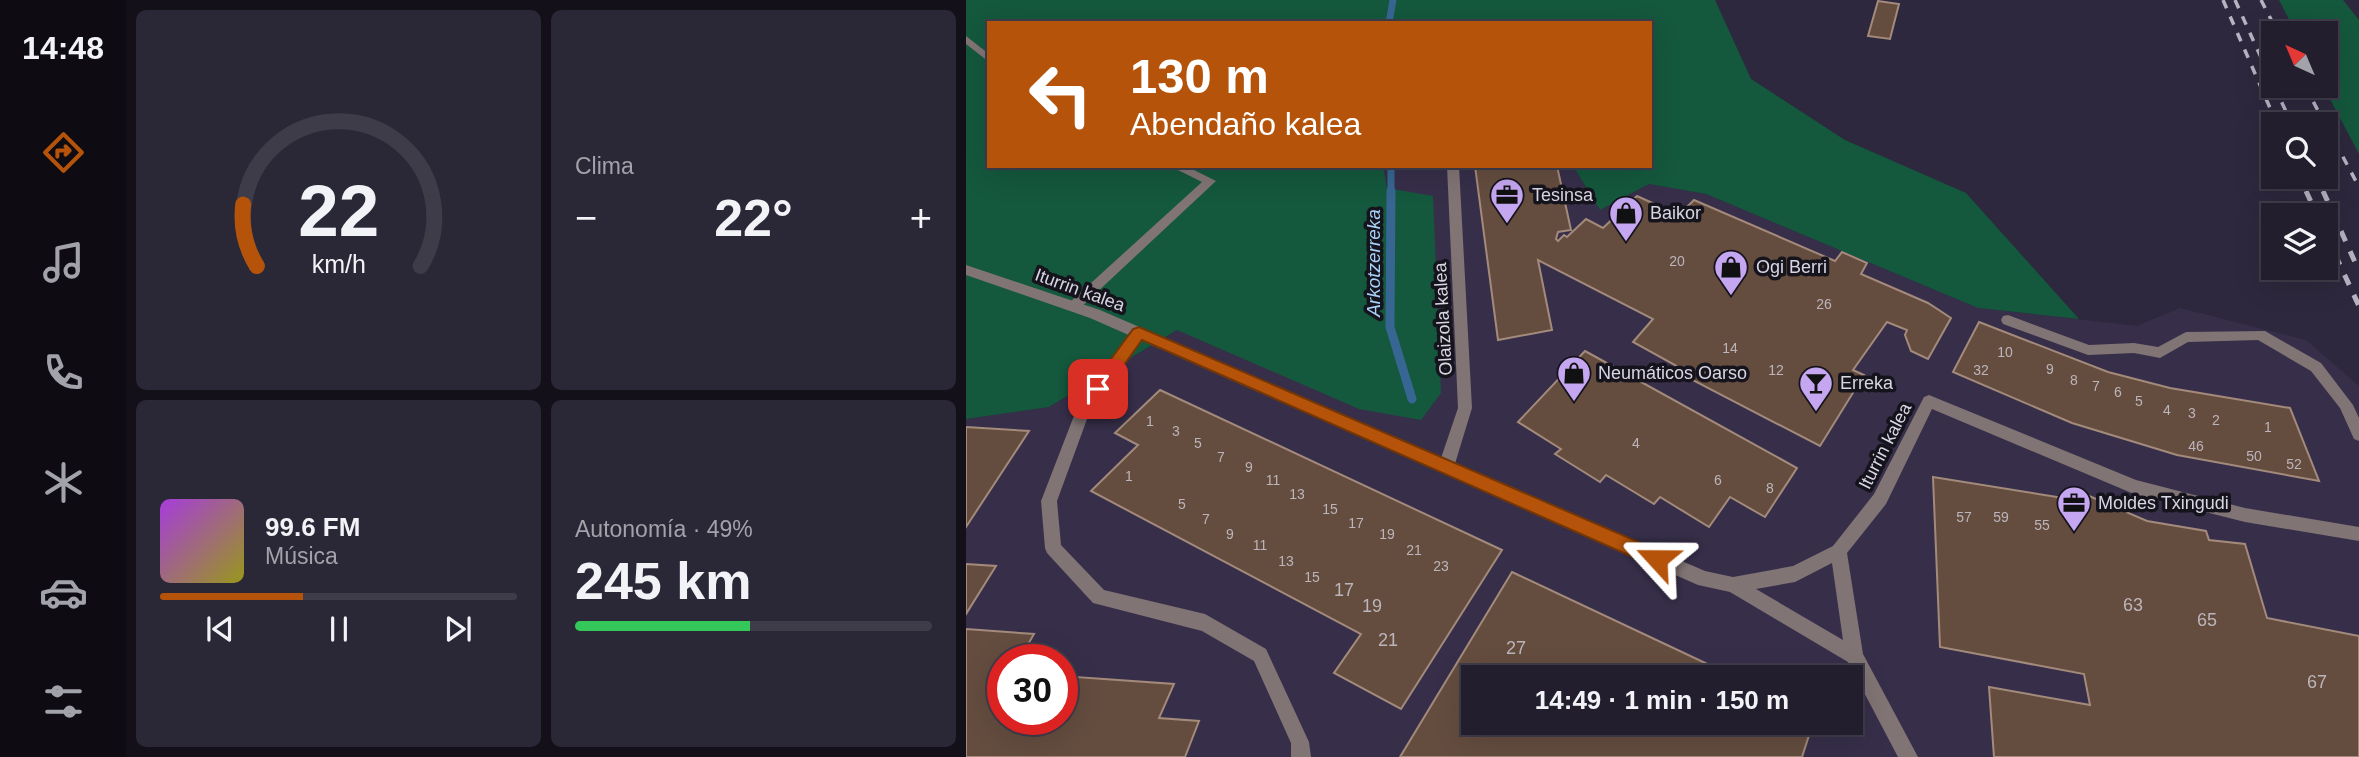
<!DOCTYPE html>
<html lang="es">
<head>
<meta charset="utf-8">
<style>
	:root { --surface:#221e2e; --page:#2a2736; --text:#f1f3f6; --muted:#a2a2aa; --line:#3f3c4a; --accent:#b45309 }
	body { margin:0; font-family:Arial,sans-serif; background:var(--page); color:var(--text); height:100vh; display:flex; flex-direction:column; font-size:26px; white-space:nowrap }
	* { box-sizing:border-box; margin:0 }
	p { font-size:23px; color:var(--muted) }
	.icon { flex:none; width:38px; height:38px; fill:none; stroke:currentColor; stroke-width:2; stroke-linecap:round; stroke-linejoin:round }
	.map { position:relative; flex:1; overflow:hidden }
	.side { display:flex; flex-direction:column; gap:10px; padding:10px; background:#131019; width:840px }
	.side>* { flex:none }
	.hud { position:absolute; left:21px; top:21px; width:665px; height:147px; border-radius:0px; box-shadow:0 7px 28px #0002,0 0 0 2px var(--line); background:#b45309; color:#fff; overflow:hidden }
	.needle { width:46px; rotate:316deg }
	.tools { position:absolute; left:1295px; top:21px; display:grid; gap:14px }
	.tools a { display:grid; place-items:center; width:77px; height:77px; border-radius:0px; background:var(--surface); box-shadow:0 7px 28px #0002,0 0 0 2px var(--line); font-size:35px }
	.speed { position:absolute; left:21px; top:644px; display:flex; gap:14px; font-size:35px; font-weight:700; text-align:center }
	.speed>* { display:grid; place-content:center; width:91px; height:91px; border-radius:50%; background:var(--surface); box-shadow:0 7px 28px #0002,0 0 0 2px var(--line); line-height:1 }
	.speed .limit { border:10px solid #d22; background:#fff; color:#111 }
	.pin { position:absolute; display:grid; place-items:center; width:60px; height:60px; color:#fff; margin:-30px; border-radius:14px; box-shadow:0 4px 10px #0006 }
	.me { position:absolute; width:77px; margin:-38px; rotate:294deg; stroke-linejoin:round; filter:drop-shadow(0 0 5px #0008) }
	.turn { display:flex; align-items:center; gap:24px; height:147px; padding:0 28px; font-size:32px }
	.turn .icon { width:91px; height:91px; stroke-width:2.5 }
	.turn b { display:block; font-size:49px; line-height:60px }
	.big { font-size:52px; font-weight:700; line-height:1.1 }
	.side .widget { flex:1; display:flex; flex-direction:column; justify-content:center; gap:10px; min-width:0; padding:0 24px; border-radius:10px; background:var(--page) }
	.side .dial { align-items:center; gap:0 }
	.dial svg { height:182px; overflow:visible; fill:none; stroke:var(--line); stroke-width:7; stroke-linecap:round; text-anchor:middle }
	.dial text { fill:var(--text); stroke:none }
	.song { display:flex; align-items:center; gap:21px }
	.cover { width:84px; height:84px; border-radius:10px; background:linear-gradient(135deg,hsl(280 70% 55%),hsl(60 70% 35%)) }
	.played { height:7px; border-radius:4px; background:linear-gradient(90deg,var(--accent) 40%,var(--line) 40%) }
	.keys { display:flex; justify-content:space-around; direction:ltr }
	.heat { display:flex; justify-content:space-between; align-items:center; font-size:38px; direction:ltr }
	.charge { height:10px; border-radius:5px; background:linear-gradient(90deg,#34c759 49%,var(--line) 0) }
	.side .tiles { flex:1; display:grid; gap:10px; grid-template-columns:repeat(2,1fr) }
	.trip { position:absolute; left:495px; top:665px; width:402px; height:70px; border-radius:0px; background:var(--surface); box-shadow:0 7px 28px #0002,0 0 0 2px var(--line); font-weight:700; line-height:70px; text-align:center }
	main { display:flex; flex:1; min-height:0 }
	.tabs { display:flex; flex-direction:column; width:126px; justify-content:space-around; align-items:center; background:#0e0c12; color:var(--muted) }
	.tabs .icon { width:49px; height:49px }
	.tabs .selected { color:var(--accent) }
	.tabs b { font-size:32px; color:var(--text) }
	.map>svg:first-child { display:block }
	.built { fill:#372f4a; fill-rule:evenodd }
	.green { fill:#14583d }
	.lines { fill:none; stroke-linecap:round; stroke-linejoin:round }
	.stream-far1 { stroke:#366691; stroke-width:7 }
	.stream { stroke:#366691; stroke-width:9 }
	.building { fill:#644d3f; stroke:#a38a7b; stroke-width:2 }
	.service { fill:#817474; fill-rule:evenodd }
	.minor { fill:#817474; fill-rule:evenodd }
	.rail-far1 { stroke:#b7b3c3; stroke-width:3.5; stroke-dasharray:9 9; stroke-linecap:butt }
	.rail { stroke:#b7b3c3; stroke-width:5; stroke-dasharray:11 11; stroke-linecap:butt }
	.route { fill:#b45309; stroke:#753606; stroke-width:2 }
	.labels { text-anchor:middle; stroke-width:7; stroke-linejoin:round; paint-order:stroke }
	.number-label { font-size:14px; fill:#bcb4bb }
	.poi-label { font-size:18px; fill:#d9d6e4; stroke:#15131c; text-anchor:start }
	.street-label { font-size:18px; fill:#d9d6e4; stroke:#15131c }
	.near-number-label { font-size:18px; fill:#bcb4bb }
	.water-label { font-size:19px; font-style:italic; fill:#a9d2fa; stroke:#15131c }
</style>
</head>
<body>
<main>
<nav class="tabs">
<b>14:48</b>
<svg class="icon selected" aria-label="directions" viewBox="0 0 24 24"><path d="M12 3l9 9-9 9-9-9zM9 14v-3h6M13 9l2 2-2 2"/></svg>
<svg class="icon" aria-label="music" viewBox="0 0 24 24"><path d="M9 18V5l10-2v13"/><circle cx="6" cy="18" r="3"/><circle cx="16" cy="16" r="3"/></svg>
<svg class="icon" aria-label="phone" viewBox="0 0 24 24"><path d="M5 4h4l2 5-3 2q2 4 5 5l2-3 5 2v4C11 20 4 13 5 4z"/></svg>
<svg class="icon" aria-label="climate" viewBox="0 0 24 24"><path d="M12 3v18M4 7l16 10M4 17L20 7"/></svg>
<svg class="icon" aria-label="car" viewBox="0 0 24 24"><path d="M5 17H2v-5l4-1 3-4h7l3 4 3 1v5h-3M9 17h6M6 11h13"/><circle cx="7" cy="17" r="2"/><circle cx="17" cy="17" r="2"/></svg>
<svg class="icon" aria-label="filters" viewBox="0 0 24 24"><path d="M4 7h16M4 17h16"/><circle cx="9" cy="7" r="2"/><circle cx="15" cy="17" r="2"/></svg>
</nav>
<section class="side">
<div class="tiles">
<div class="widget dial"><svg viewBox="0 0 100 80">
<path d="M14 69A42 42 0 1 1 86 69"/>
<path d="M14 69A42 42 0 0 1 8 42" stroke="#b45309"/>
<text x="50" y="56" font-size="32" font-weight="700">22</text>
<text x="50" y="72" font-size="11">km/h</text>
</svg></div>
<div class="widget"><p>Clima</p>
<div class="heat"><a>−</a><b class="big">22°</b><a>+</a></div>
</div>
<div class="widget">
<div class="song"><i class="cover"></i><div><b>99.6 FM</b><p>Música</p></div></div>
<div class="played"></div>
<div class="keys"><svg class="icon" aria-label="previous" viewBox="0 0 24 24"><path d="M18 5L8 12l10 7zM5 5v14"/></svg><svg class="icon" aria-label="pause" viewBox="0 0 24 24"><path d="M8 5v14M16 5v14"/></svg><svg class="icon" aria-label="next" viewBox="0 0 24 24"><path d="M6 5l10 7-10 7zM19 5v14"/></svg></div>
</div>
<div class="widget"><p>Autonomía · 49%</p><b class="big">245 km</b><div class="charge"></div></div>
</div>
</section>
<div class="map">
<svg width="1393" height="757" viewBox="0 0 1393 757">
	<rect width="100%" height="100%" fill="#2d283d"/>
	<path class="built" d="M417,166H607L634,210L683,184L740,194L1012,308L1171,326L1214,308L1340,340L1393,386V757H0V419L83,407L248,308L434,263ZM37,660H96V719H37ZM508,677H886V723H508Z"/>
	<g class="green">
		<polygon points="0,0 749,0 785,79 879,140 1000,193 1113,319 1012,308 740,194 683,184 634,210 607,166 684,166 684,23 23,23 23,166 417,166 421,188 467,196 475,393 455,420 393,409 211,330 83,407 0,419"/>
		<polygon points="1313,0 1377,0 1393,20 1393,154 1357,86 1360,86 1360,33 1330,33"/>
	</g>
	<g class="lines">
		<g class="stream-far1">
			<polyline points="423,23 427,0"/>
			<polyline points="425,193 425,166"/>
		</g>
		<polyline class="stream" points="425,191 424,327 446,399"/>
	</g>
	<g class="building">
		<polygon points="912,1 933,4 924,39 902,36"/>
		<polygon points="509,166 591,166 605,230 592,232 590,239 592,241 598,235 601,237 620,219 637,228 671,196 713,215 728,200 869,261 876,252 901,263 895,274 962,303 985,318 962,359 945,351 939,335 941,330 921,322 887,370 898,375 854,446 715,374 718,370 667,342 687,319 572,260 586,330 532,340"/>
		<polygon points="1013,322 1142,372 1204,388 1324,408 1353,481 1211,455 1106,423 987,372"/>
		<polygon points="619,351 831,468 799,517 764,497 743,527 694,497 688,504 640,475 634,482 589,454 595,449 552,422"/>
		<polygon points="194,390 536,550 435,709 368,673 395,634 125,491 172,445 149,433"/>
		<polygon points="0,427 63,431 0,527"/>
		<polygon points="967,477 1116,501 1114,492 1181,521 1240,531 1243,540 1279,544 1301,618 1393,636 1393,757 1028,757 1023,687 1124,705 1118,674 974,647"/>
		<polygon points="0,564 30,566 0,614"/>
		<polygon points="546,572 769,677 508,677 508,723 847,723 836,757 434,757"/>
		<polygon points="0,629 68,634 53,660 37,660 37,719 96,719 96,676 208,684 193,718 233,721 219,757 0,757"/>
	</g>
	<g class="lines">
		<g class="service">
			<polygon points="0,36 23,54 23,62 0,44"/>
			<polygon points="204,166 220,166 250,181 113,309 103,309 101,306 103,303 236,182"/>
			<polygon points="481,166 493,166 506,408 488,467 485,472 480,474 475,472 472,467 492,408"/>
			<polygon points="173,328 178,329 180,333 178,337 124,411 91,501 95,545 138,590 239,614 300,649 343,742 345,757 325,757 325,743 288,661 236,631 127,603 81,553 79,548 75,501 111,408 168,329"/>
		</g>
		<g class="minor">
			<path d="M0,265L134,310L739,571L767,577L827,566L867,546L908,494L958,397L963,395L1170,480L1279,508L1393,527V541L1279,522L1168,494L966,409L920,504L881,553L897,654L952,757H932L882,662L764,592L732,585L124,318L0,275ZM866,563L877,640L790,589L829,582Z"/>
			<polygon points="1042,315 1123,345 1168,343 1192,347 1220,332 1299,331 1355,363 1387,405 1393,418 1393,441 1388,439 1374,408 1345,371 1292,340 1222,342 1194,358 1168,353 1122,355 1037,324 1035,320 1037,316"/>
		</g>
		<g class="rail-far1">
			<polyline points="1257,0 1311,124"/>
			<polyline points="1269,0 1307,84"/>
			<polyline points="1295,0 1312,33"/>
			<polyline points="1308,86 1326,124"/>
			<polyline points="1339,86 1359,124"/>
			<polyline points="1360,125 1393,187"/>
			<polyline points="1334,177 1341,193"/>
			<polyline points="1350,177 1357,193"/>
		</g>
		<g class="rail">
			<polyline points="1340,191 1351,215"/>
			<polyline points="1357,191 1393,271"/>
			<polyline points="1360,235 1393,306"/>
		</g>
	</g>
	<polygon class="route" points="173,327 698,553 701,559 698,565 691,568 685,565 176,340 137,394 126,394 124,389 126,385 167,329"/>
	<defs>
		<g id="office-pin" transform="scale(1.75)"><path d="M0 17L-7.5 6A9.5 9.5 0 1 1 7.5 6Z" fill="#c5a6f0" stroke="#15131c"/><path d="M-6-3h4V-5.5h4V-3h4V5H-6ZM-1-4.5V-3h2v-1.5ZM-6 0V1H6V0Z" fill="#111"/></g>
		<g id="shop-pin" transform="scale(1.75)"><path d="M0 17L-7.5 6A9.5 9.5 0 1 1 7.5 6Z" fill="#c5a6f0" stroke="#15131c"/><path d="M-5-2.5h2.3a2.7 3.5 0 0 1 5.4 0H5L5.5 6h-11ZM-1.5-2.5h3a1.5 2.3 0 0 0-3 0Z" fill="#111"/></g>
		<g id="bar-pin" transform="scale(1.75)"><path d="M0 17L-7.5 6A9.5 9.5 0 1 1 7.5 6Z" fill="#c5a6f0" stroke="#15131c"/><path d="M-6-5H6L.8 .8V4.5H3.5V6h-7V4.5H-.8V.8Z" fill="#111"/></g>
	</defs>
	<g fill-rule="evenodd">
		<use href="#office-pin" x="541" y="195"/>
		<use href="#shop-pin" x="660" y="213"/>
		<use href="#shop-pin" x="765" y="267"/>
		<use href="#shop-pin" x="608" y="373"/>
		<use href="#bar-pin" x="850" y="383"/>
		<use href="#office-pin" x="1108" y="503"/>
	</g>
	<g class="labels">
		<g class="number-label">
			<text x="711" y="266">20</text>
			<text x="858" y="309">26</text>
			<text x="764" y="353">14</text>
			<text x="1039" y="357">10</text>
			<text x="1084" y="374">9</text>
			<text x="810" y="375">12</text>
			<text x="1015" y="375">32</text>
			<text x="1108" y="385">8</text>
			<text x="1130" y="391">7</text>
			<text x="1152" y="397">6</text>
			<text x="1173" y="406">5</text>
			<text x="1201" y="415">4</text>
			<text x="1226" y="418">3</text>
			<text x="1250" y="425">2</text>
			<text x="184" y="426">1</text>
			<text x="1302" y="432">1</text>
			<text x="210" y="436">3</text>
			<text x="232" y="448">5</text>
			<text x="670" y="448">4</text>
			<text x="1230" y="451">46</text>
			<text x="1288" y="461">50</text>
			<text x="255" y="462">7</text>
			<text x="1328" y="469">52</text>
			<text x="283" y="472">9</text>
			<text x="163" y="481">1</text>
			<text x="307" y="485">11</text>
			<text x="752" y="485">6</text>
			<text x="804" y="493">8</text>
			<text x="331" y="499">13</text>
			<text x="216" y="509">5</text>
			<text x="364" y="514">15</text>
			<text x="998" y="522">57</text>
			<text x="1035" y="522">59</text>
			<text x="240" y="524">7</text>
			<text x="390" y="528">17</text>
			<text x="1076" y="530">55</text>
			<text x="264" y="539">9</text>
			<text x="421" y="539">19</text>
			<text x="294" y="550">11</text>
			<text x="448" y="555">21</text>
			<text x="320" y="566">13</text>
			<text x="475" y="571">23</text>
			<text x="346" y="582">15</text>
		</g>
		<g class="poi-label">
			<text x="566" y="201">Tesinsa</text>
			<text x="684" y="219">Baikor</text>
			<text x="790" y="273">Ogi Berri</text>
			<text x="632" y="379">Neumáticos Oarso</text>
			<text x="874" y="389">Erreka</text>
			<text x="1132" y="509">Moldes Txingudi</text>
		</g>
		<g class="street-label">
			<text transform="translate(114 290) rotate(20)" y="6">Iturrin kalea</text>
			<text transform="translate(477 319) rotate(-93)" y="6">Olaizola kalea</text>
			<text transform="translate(919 446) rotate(-63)" y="6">Iturrin kalea</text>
		</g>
		<g class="near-number-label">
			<text x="378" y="596">17</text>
			<text x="1167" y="611">63</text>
			<text x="406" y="612">19</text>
			<text x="1241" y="626">65</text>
			<text x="422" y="646">21</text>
			<text x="550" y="654">27</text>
			<text x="1351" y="688">67</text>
		</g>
		<g class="water-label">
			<text transform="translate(407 263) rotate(-90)" y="7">Arkotzerreka</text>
		</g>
	</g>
</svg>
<div class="tools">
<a><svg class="needle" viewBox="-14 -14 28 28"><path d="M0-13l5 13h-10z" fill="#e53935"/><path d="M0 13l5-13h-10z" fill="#a2a2aa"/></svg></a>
<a><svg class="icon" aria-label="search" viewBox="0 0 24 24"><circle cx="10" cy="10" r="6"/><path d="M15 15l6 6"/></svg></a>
<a><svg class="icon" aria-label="layers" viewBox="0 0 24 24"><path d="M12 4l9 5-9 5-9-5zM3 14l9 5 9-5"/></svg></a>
</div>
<div class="speed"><div class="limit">30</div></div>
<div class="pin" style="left:132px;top:389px;background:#d93025"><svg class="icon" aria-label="arrive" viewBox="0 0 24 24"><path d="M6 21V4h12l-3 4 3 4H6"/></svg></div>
<svg class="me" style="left:691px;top:559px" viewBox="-20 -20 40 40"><path d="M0-17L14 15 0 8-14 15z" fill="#b45309" stroke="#fff" stroke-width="4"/></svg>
<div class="trip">14:49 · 1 min · 150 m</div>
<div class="hud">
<div class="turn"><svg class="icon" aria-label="left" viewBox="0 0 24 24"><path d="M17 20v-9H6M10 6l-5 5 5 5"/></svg><div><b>130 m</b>Abendaño kalea</div></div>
</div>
</div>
</main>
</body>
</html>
